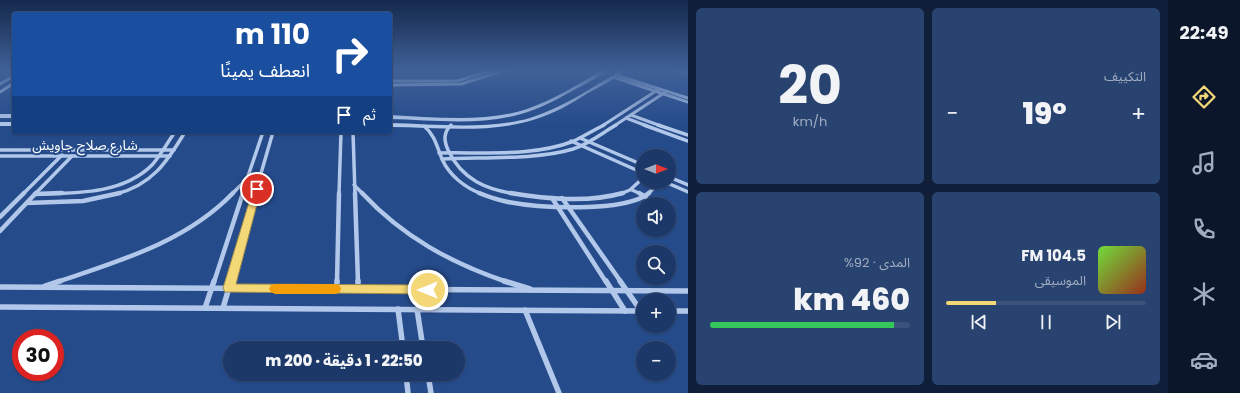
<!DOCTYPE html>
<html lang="ar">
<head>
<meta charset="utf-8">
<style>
	:root { --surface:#1c3868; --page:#294371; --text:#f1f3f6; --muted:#a0acc0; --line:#3a527c; --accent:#f4d776 }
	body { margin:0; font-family:Poppins,"Noto Sans Arabic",sans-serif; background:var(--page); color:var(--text); direction:rtl; height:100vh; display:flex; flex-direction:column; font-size:15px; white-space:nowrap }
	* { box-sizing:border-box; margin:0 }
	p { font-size:13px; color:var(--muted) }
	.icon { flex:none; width:22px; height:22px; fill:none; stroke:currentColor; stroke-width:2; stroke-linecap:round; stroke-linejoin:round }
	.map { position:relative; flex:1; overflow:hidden; direction:ltr }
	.panel { display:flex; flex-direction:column; gap:8px; padding:8px; background:#0f1f39; width:480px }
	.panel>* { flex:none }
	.guide { position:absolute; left:12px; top:12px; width:380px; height:122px; border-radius:4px; box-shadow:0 1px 3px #0004,0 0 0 1px var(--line); direction:rtl; background:#1a4fa0; color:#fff; overflow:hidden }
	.needle { width:26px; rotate:90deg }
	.fabs { position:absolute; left:636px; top:149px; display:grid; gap:8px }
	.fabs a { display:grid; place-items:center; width:40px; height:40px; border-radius:50%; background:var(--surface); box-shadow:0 1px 3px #0004,0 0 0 1px var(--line); font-size:20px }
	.speed { position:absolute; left:12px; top:329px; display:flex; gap:8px; font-size:20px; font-weight:700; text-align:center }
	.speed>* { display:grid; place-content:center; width:52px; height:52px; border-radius:50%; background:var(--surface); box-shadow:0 1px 3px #0004,0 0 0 1px var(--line); line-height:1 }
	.speed .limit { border:6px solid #d22; background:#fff; color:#111 }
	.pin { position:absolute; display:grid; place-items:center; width:34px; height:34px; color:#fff; margin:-17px; border:2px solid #fff; border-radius:50%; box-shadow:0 1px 4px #0007 }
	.me { position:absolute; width:44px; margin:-22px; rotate:270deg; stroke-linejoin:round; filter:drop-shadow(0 0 3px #0008) }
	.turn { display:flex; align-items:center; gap:14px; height:84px; padding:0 16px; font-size:18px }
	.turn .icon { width:52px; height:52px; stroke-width:2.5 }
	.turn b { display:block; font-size:28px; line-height:34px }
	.then { display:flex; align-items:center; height:38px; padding:0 16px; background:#0003; gap:8px; font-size:15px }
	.big { font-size:30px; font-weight:800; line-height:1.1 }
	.panel .widget { flex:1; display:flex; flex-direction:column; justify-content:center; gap:6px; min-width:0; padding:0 14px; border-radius:6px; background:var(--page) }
	.panel .dial { align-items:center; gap:0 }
	.dial b { font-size:52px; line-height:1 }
	.song { display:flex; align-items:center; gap:12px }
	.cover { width:48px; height:48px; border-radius:6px; background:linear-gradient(135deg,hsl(100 70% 55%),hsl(10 70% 35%)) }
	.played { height:4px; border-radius:2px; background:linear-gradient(90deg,var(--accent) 25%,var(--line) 25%) }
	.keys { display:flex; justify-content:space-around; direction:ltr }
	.heat { display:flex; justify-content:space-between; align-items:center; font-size:22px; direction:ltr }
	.charge { height:6px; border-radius:3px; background:linear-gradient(90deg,#34c759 92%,var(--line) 0) }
	.panel .tiles { flex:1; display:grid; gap:8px; grid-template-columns:repeat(2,1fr) }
	.trip { position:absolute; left:223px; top:341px; width:242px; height:40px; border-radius:20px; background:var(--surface); box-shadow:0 1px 3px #0004,0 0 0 1px var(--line); font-weight:800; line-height:40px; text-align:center; direction:rtl }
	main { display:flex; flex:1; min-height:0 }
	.dock { display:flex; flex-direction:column; width:72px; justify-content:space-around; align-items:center; background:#0b162a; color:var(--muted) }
	.dock .icon { width:28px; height:28px }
	.dock .on { color:var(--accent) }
	.dock b { font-size:18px; color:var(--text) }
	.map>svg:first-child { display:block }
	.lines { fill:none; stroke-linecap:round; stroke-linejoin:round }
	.minor-far3 { stroke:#b2c8ea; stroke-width:3 }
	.minor-far2 { stroke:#b2c8ea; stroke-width:3.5 }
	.minor-far1 { stroke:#b2c8ea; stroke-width:4.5 }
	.minor { stroke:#b2c8ea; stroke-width:5.5 }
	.tertiary { fill:#b2c8ea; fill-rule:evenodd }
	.route { fill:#f4d776; stroke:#9f8c4d }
	.slow { fill:#f59e0b }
	.labels { text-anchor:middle; stroke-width:4; stroke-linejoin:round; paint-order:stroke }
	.street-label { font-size:14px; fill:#fff; stroke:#254b8b }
</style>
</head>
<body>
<main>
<nav class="dock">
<b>22:49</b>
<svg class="icon on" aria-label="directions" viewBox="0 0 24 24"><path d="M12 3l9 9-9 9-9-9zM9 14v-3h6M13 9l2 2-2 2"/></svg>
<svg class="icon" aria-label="music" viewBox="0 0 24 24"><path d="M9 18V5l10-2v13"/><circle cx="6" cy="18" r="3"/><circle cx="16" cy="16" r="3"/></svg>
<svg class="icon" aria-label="phone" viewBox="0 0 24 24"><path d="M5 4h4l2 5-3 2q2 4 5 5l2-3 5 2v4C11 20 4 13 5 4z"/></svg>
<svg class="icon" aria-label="climate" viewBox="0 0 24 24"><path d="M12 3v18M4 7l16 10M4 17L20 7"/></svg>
<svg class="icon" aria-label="car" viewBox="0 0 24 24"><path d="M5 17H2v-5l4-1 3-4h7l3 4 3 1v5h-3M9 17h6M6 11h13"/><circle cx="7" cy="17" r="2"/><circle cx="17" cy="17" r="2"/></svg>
</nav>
<section class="panel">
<div class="tiles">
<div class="widget"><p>التكييف</p>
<div class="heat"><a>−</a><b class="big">19°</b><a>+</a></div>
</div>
<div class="widget dial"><b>20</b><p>km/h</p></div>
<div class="widget">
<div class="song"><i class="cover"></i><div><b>104.5 FM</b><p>الموسيقى</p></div></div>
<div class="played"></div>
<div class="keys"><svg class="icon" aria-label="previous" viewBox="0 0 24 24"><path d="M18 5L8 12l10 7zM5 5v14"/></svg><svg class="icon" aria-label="pause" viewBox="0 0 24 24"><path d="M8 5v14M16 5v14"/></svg><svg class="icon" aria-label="next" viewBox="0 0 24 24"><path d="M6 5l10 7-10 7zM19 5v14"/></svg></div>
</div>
<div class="widget"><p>المدى · 92%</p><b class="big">460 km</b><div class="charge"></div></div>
</div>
</section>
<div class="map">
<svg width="688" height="393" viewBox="0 0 688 393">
	<rect width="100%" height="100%" fill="#254b8b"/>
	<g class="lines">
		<g class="minor-far3">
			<polyline points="616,75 688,98"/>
			<polyline points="613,77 688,102"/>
			<polyline points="390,81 457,81 489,71"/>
			<polyline points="0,84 14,76"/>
			<polyline points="390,85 461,84 502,71"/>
			<polyline points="0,92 14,83"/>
			<polyline points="631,115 661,126"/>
			<polyline points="626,118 647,126"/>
			<polyline points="602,126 659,89"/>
			<polyline points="614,126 667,91"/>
		</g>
		<g class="minor-far2">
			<path d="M451,125C443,133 444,141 448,150C462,180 487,190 517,194"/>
			<polyline points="644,125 688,141"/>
			<polyline points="658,125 688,135"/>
			<path d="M424,126C435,135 437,147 442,159C449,175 465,188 482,194"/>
			<polyline points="353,132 355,194"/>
			<polyline points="580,138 643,165"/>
			<polyline points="571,141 643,173"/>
			<polyline points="0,150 174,150"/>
			<path d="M439,153C483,152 533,157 574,141C584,136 594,130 604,125"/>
			<polyline points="0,156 170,156"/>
			<path d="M442,159C481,157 537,160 573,149C589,144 602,133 616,125"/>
			<polyline points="669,177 688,185"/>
			<polyline points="665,182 688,192"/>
			<polyline points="354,185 363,194"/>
			<polyline points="632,190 641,194"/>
			<polyline points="23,194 62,155"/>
			<path d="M35,194C74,193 122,195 152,165C161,155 167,143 175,132"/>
			<polyline points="35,194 72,156"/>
			<path d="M116,194C152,185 167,162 185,132"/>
			<polyline points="232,194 248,178"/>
			<polyline points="242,194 263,132"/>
			<polyline points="255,194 273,132"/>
			<polyline points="339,194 341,132"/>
			<polyline points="620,194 630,190 643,178"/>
			<polyline points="648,194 659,182"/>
		</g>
		<g class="minor-far1">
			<polyline points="355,193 358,282"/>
			<path d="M362,193C403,237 451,263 507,282"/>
			<path d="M479,193C489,197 498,200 508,202C539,208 625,213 649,193"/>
			<path d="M510,193C547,199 587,203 623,193"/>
			<polyline points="639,193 646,197"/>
			<polyline points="35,194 62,193"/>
			<polyline points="552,198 606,282"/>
			<polyline points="562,198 621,282"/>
			<polyline points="27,203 83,201 120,193"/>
			<polyline points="0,217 24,193"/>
			<polyline points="0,231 36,193"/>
			<path d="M57,282C119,261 186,242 233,193"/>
			<polyline points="214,282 243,193"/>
			<polyline points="230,282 256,193"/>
			<polyline points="337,282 339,193"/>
		</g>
		<g class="minor">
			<polyline points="358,281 358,289"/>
			<polyline points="504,281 530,289"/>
			<polyline points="606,281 625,311"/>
			<polyline points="620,281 641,311"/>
			<polyline points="45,286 60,281"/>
			<polyline points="0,287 688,291"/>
			<polyline points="337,289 337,281"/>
			<polyline points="0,307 643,311"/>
			<polyline points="205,308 214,281"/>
			<polyline points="223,308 231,281"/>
			<polyline points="398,309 403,348"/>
			<polyline points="417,309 423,348"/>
			<polyline points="525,310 559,393"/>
			<polyline points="669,311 688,311"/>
			<polyline points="406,374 408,393"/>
			<polyline points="428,374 431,393"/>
		</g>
		<g class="tertiary">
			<path d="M601,71H606C596,79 583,85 572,91C556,100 539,109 521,114C479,126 433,120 390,119V115C434,117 485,123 527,109C553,100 577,85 601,71Z"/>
			<path d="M620,71H625C614,80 601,86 588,93C571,104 553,114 533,120C488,134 437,127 390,127V123C435,124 487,130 530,118C562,108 591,88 620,71Z"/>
			<polygon points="679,71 688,72 688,74 679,72"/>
			<rect x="0" y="114" width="14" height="4"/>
			<rect x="0" y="122" width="14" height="4"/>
		</g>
	</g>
	<linearGradient id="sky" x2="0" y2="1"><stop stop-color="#14294c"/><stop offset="0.56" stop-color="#406198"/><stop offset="1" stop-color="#406198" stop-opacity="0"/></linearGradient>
	<rect width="688" height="126" fill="url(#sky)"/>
	<polygon class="route" points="257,186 261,189 236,284 428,285 432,286 433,290 432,293 428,294 225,292 223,288 253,189"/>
	<polygon class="slow" points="275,284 336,284 340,286 341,289 340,292 336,294 275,294 271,292 269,289 271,285"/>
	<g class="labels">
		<g class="street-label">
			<text x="85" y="150">شارع صلاح جاويش</text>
		</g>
	</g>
</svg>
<div class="fabs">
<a><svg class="needle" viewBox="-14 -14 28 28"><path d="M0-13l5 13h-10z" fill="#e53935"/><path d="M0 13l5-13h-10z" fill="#a0acc0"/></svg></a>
<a><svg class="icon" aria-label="sound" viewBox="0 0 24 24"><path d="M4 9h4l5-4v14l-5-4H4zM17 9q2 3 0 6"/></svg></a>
<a><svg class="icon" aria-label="search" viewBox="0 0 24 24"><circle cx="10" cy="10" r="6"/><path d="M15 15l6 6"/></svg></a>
<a>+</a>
<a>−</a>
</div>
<div class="speed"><div class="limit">30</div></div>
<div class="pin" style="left:257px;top:189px;background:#d93025"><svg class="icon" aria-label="arrive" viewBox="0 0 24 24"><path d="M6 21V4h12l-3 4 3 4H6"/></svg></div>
<svg class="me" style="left:428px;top:290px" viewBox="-20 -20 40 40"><circle r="17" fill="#f4d776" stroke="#fff" stroke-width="3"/><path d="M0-11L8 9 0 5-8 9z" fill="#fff"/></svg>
<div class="trip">22:50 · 1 دقيقة · 200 m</div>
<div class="guide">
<div class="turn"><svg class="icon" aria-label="right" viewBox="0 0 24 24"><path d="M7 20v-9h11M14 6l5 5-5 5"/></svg><div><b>110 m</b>انعطف يمينًا</div></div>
<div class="then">ثم<svg class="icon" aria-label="arrive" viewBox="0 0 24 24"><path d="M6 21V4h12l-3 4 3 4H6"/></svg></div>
</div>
</div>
</main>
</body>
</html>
